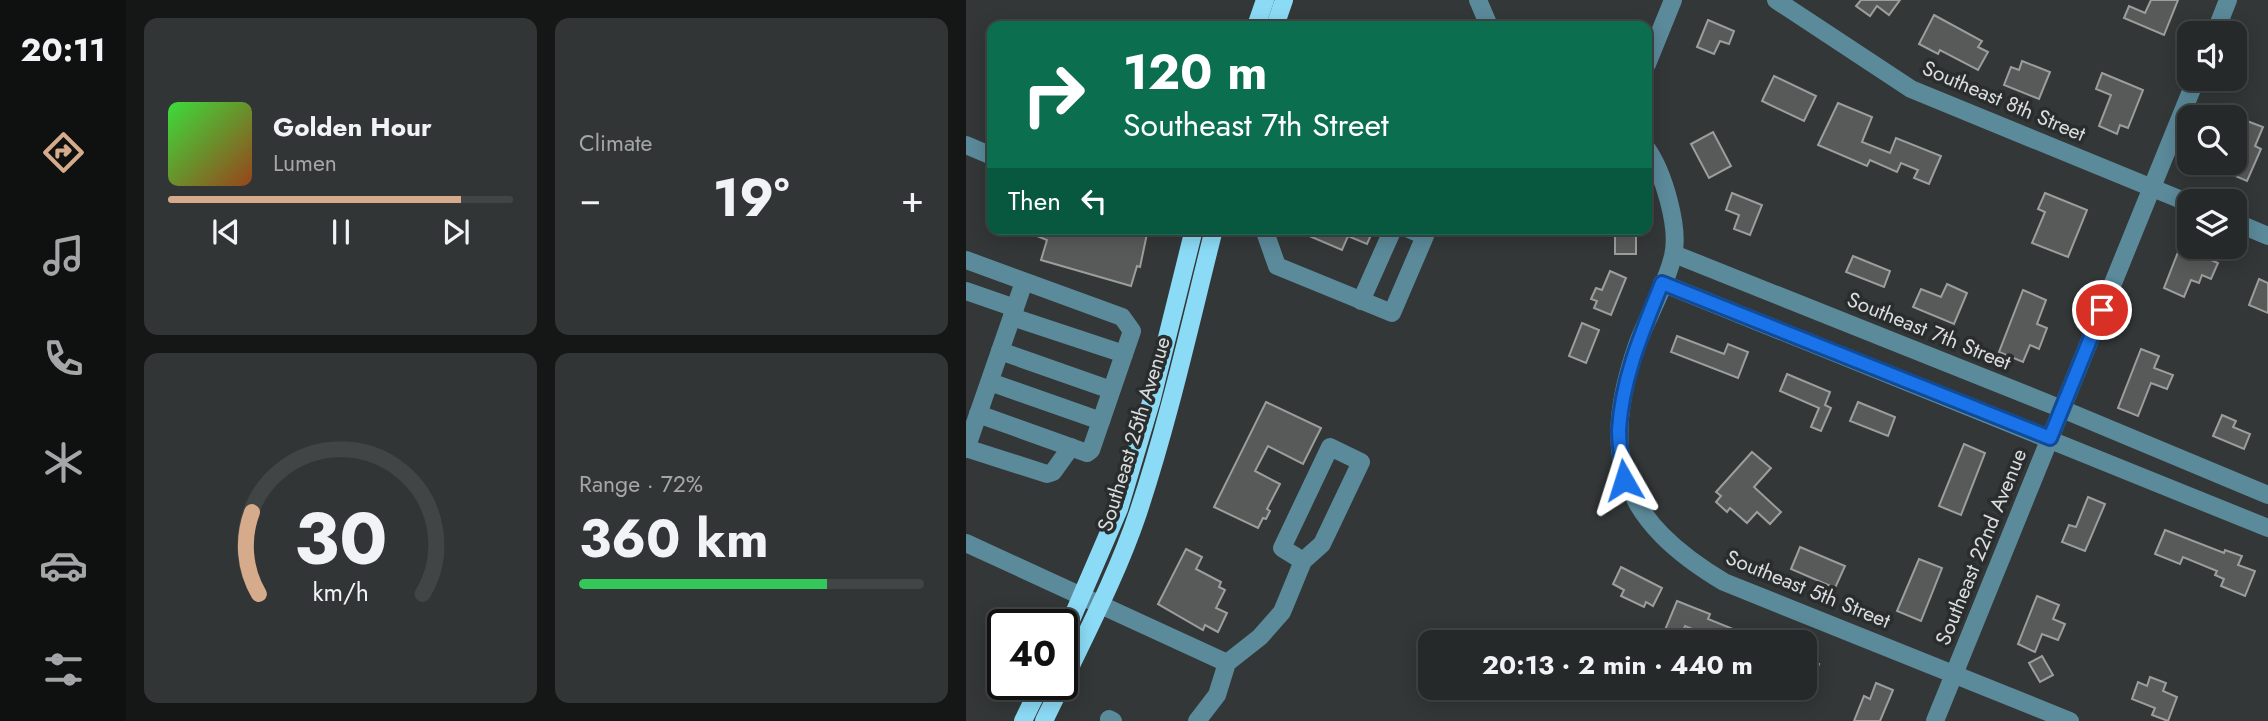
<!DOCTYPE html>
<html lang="en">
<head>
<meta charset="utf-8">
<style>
	:root { --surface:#262929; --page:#323535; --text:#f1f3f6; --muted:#a4a6a8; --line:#424546; --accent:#d6ab8b }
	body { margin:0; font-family:Jost,sans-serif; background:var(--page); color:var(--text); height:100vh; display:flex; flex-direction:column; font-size:26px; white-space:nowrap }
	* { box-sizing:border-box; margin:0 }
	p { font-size:23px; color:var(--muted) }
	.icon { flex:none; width:38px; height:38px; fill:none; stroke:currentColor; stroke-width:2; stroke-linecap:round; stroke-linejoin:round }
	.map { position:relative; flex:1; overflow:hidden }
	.sheet { display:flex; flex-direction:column; gap:18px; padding:18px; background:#151717; width:840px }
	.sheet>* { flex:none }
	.top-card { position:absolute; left:21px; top:21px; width:665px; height:214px; border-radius:14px; box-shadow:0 4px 18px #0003,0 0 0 2px var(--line); background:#0b6e4f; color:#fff; overflow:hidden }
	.controls { position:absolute; left:1211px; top:21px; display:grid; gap:14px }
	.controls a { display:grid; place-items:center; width:70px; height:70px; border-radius:14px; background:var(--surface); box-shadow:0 4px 18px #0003,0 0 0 2px var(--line); font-size:35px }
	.speed { position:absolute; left:21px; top:609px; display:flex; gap:14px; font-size:35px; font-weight:700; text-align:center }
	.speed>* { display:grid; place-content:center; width:91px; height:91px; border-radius:50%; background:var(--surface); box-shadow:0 4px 18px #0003,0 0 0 2px var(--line); line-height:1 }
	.speed .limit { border:4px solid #111; border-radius:10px; background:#fff; color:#111 }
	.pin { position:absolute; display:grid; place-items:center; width:60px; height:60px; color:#fff; margin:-30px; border:4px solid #fff; border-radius:50%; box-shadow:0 2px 7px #0007 }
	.me { position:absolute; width:77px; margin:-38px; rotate:354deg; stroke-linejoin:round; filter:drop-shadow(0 0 5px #0008) }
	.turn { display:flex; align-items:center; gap:24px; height:147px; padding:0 21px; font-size:32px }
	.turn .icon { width:91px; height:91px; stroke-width:2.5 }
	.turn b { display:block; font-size:49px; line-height:60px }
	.then { display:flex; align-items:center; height:66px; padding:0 21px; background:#0003; gap:14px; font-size:26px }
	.big { font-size:52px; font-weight:700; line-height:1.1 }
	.sheet .card { flex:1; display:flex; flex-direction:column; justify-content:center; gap:10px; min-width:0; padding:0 24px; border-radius:14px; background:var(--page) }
	.sheet .dial { align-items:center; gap:0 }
	.dial svg { height:182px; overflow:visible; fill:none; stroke:var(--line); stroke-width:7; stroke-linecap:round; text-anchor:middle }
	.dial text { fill:var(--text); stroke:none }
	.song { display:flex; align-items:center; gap:21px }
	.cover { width:84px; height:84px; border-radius:10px; background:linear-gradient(135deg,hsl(120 70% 55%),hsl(20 70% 35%)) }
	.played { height:7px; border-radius:4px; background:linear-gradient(90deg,var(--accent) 85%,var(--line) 85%) }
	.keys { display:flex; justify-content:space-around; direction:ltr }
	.heat { display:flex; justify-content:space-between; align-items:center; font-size:38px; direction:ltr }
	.charge { height:10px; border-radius:5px; background:linear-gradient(90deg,#34c759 72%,var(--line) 0) }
	.sheet .tiles { flex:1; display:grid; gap:18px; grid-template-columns:repeat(2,1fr) }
	.trip { position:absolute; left:452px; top:630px; width:399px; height:70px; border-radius:14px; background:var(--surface); box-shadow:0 4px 18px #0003,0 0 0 2px var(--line); font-weight:700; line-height:70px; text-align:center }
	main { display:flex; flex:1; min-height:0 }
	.dock { display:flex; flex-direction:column; width:126px; justify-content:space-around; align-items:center; background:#0f1010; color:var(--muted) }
	.dock .icon { width:49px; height:49px }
	.dock .current { color:var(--accent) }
	.dock b { font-size:32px; color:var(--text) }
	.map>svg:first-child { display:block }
	.building { fill:#575a59; stroke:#9b9f9c; stroke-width:2 }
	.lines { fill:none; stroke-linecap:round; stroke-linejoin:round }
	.minor { stroke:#5b8a9b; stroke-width:18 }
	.major { stroke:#8cdbf6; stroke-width:18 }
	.route-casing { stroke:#114b97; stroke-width:18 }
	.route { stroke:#1a73e8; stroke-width:12 }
	.labels { text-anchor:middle; stroke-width:7; stroke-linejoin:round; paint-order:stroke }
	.street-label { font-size:21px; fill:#dbdddd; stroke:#292d2d }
</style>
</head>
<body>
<main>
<nav class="dock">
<b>20:11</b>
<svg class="icon current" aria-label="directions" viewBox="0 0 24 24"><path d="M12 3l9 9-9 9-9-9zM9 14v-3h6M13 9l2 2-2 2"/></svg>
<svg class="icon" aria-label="music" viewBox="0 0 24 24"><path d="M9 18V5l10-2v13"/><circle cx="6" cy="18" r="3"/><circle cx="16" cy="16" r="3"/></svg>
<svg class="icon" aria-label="phone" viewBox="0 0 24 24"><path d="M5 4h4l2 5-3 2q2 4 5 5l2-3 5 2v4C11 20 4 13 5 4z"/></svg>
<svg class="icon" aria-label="climate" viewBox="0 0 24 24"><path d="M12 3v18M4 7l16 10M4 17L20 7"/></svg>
<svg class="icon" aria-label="car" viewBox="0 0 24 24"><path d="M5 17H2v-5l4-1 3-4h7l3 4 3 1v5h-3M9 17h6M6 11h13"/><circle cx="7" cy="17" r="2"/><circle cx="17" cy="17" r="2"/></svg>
<svg class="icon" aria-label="filters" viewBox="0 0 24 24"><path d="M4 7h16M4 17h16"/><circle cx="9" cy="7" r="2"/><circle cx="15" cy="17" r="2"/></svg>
</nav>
<section class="sheet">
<div class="tiles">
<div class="card">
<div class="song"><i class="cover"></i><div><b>Golden Hour</b><p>Lumen</p></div></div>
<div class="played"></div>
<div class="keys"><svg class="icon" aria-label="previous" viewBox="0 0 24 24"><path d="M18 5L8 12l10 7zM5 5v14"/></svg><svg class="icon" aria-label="pause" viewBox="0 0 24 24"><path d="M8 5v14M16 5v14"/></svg><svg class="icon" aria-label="next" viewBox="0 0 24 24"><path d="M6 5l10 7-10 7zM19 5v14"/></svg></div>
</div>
<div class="card"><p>Climate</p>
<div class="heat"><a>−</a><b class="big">19°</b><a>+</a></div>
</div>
<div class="card dial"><svg viewBox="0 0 100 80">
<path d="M14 69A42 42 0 1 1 86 69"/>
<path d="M14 69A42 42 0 0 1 11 33" stroke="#d6ab8b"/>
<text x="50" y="56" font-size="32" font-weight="700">30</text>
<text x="50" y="72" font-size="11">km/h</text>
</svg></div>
<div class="card"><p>Range · 72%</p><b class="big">360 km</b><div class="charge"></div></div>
</div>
</section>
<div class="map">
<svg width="1302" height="721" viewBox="0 0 1302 721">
	<rect width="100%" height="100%" fill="#333737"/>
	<g class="building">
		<polygon points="895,0 934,0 923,15 911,6 904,16 890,6"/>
		<polygon points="1185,0 1212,0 1198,35 1158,18 1163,6 1179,13"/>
		<polygon points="968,15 1016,41 1012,47 1022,52 1012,70 974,50 972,54 953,44"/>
		<polygon points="742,20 768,31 763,44 754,41 748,54 731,47"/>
		<polygon points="1056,61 1084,72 1073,99 1038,85 1045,67 1053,70"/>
		<polygon points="1136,73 1177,90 1162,128 1154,125 1151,134 1133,126 1145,95 1130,89"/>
		<polygon points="808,76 850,96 838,121 796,101"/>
		<polygon points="872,103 906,117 896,142 924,153 930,138 975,156 963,184 948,178 952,170 935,163 931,172 904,160 901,166 852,145"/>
		<polygon points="1281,121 1297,127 1289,146 1295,149 1281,181 1239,163 1269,163 1269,149"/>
		<polygon points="747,132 765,166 743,178 725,144"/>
		<polygon points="766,193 796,205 784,235 768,229 773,215 760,210"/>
		<polygon points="1079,193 1121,210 1102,257 1066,243 1079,212 1072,209"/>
		<polygon points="54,229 182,229 174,267 171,266 165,286 75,260 81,240"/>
		<polygon points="327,229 391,229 405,235 401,244 382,236 376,250"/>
		<rect x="649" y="229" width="21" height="25"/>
		<polygon points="1214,247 1252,263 1245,279 1236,275 1233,283 1225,280 1218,297 1198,288"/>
		<polygon points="887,256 924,271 918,287 880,272"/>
		<polygon points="644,271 660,278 645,315 628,308 631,301 625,299 630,288 636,290"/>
		<polygon points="1293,279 1302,283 1302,313 1283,305"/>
		<polygon points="981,284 1001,293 988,324 947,307 955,289 975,297"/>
		<polygon points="1057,290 1080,300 1071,324 1081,328 1073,349 1064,345 1057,362 1033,352"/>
		<polygon points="616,323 633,330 620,363 603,356"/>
		<polygon points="711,336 758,354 762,344 782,352 772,378 705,352"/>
		<polygon points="1175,349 1193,356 1188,368 1207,375 1201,389 1185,383 1172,416 1152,408"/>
		<polygon points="821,374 864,392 859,405 865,408 855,431 845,427 853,408 814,391"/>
		<polygon points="300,402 355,428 337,464 302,446 289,471 314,484 301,509 304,511 300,519 297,518 292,528 248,507"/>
		<polygon points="892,402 929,417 922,436 884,421"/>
		<polygon points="1256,415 1270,421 1267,427 1284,434 1278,449 1247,436"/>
		<polygon points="998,444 1019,453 995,515 973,506"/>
		<polygon points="786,452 805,468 788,487 815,512 804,524 791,512 781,523 764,508 761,512 750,502 755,496 750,492"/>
		<polygon points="1122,497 1139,504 1119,551 1096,542 1103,525 1110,527"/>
		<polygon points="1199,530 1258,553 1259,550 1276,556 1272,565 1289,571 1279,596 1255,586 1258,579 1249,575 1251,571 1217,557 1214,564 1189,554"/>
		<polygon points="834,547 879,566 869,588 825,569"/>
		<polygon points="220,549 236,557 230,569 255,582 253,587 259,590 250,608 261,613 252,632 239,625 237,630 192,604"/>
		<polygon points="953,559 976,568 955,621 931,611"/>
		<polygon points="655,567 696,588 687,606 680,602 678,607 655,596 658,590 647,584"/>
		<polygon points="1071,596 1093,605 1087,619 1099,624 1092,640 1076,634 1069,652 1052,644"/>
		<polygon points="711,601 744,614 742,619 799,642 747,642 749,638 719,626 713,642 696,637"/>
		<polygon points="1076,656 1087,675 1074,682 1063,663"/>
		<polygon points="838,657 853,664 845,684 838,682"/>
		<polygon points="1184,677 1200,683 1197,691 1211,697 1202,721 1186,715 1189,708 1166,699 1172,682 1181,686"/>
		<polygon points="910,683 927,690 914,721 888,721 898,696 904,699"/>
	</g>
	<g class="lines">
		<g class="minor">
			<polyline points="512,0 523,26"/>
			<polyline points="810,0 945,89 1223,203"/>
			<polyline points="1249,33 1262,0"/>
			<polyline points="681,64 707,0"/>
			<polyline points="0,145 26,156"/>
			<path d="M681,149C697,172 714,227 707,256C700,286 682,315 671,345C632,458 656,521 758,582L1104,721"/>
			<polyline points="1269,222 1302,236"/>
			<polyline points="298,229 311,266 426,313 459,236 443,229"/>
			<polyline points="708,254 1096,409 1302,495"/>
			<polyline points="0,260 156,317 166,331 125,450 121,453 12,414"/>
			<polyline points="696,283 1302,528"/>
			<polyline points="0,291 49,308"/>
			<polyline points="395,301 427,229"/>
			<polyline points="46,317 158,354"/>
			<polyline points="34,351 145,390"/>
			<polyline points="24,382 135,421"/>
			<polyline points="0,448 81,474 87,472 105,447"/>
			<polyline points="0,449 58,282"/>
			<polyline points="0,543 261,663"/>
			<polyline points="143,719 147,721"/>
			<polyline points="231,721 251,695 261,663 294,637 316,612 337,561 356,544 395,462 364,447 316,548 337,561"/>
			<polyline points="969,721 1230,79"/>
		</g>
		<g class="major">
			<polyline points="290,26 299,0"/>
			<polyline points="309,26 318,0"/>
			<polyline points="96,641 153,509 185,402 228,229"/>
			<path d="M96,684C123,628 152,572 172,513C203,420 224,324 248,229"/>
			<polyline points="57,721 75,684"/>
			<polyline points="78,721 96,684"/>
		</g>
	</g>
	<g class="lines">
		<g class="route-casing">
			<path id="route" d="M658,480C656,463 653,446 653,430C656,378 677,330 696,283L1084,438L1136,310"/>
		</g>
		<use href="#route" class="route"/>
	</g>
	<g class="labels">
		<g class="street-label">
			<text transform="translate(1038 101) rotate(23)" y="7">Southeast 8th Street</text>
			<text transform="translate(963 331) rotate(22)" y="7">Southeast 7th Street</text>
			<text transform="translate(168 434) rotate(-73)" y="7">Southeast 25th Avenue</text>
			<text transform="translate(1015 547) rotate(-68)" y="7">Southeast 22nd Avenue</text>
			<text transform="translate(842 589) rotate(22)" y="7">Southeast 5th Street</text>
		</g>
	</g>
</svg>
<div class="controls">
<a><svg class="icon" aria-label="sound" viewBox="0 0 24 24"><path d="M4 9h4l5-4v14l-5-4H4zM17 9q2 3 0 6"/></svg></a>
<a><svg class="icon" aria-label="search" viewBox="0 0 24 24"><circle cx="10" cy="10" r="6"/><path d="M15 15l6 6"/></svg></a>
<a><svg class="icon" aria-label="layers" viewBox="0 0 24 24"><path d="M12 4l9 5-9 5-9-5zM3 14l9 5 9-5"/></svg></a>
</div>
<div class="speed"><div class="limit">40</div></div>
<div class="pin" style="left:1136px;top:310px;background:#d93025"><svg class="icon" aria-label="arrive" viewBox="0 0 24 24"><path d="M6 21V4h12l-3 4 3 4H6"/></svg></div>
<svg class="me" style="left:658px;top:480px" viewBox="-20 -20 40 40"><path d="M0-17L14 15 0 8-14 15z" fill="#1a73e8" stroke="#fff" stroke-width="4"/></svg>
<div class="trip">20:13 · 2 min · 440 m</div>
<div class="top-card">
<div class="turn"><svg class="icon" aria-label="right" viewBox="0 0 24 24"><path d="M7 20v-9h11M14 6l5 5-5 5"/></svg><div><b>120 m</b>Southeast 7th Street</div></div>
<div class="then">Then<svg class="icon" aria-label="left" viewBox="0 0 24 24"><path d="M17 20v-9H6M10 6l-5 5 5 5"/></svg></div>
</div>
</div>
</main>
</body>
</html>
